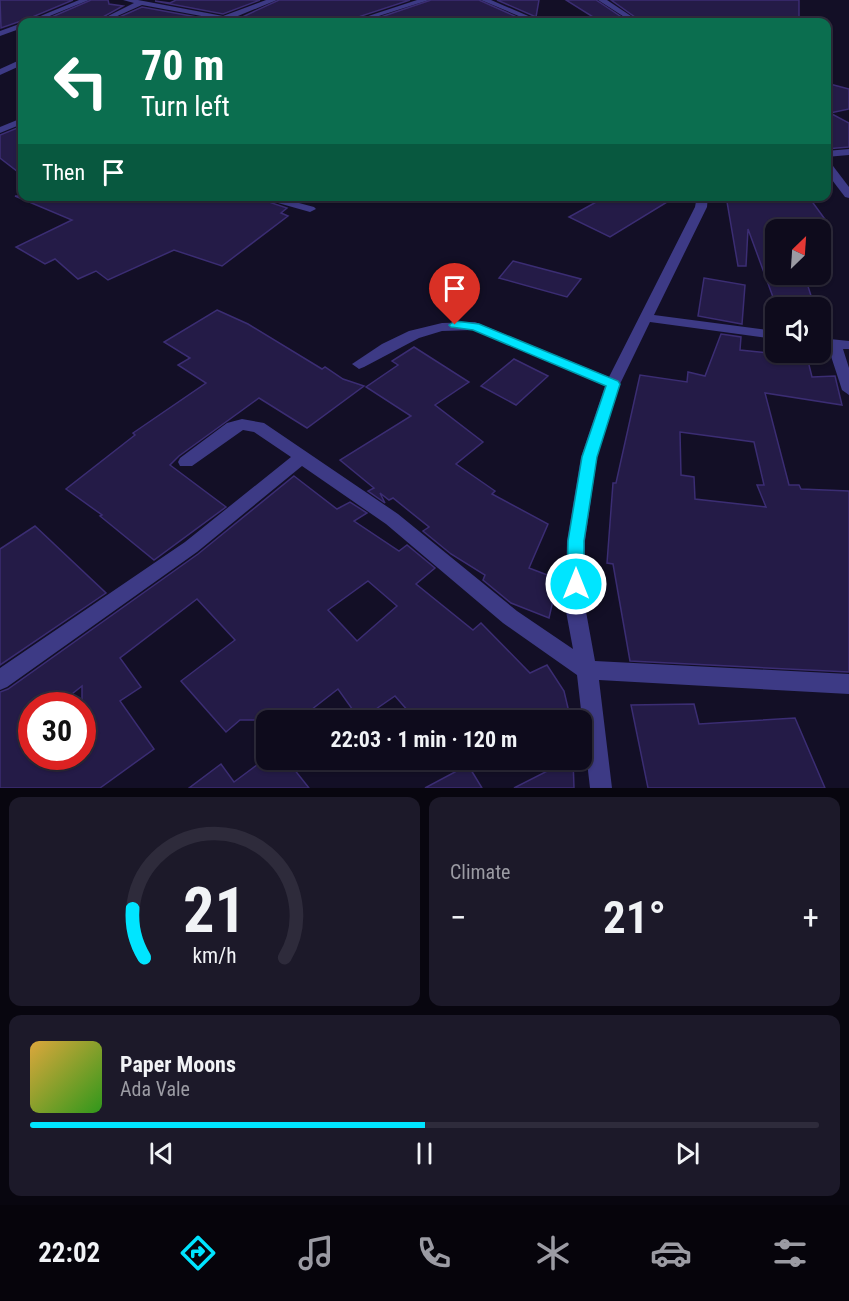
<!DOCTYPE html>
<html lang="en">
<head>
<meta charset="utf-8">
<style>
	:root { --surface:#0e0b1c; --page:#1c1929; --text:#f1f3f6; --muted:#9b9ba3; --line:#2e2b3b; --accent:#00e5ff }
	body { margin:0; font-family:"Roboto Condensed",sans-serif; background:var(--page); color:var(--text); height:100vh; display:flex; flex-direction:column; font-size:22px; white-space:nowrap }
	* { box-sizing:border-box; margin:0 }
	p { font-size:20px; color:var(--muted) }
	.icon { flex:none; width:33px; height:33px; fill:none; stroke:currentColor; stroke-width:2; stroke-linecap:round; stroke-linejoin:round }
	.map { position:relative; height:788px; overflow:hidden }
	.side { display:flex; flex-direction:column; gap:9px; padding:9px; background:#08060f; flex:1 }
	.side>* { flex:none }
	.top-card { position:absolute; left:18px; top:18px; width:813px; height:183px; border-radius:12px; box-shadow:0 2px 4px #0004,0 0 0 2px var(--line); background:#0b6e4f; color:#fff; overflow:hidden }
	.needle { width:39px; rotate:25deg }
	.controls { position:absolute; left:765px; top:219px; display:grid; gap:12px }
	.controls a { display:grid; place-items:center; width:66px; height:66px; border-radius:12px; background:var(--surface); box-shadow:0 2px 4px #0004,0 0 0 2px var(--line); font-size:30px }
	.speed { position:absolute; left:18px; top:692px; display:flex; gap:12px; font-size:30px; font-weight:700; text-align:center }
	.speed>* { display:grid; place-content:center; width:78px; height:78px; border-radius:50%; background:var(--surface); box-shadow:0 2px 4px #0004,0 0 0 2px var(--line); line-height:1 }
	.speed .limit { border:9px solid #d22; background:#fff; color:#111 }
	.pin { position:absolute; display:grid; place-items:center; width:51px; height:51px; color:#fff; margin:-62px -26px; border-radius:50% 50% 50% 0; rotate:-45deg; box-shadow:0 0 6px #0007 }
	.pin .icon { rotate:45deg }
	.me { position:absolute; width:66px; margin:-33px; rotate:0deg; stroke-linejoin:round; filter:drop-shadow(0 0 4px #0008) }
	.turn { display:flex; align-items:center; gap:21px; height:126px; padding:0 24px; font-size:27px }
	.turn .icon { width:78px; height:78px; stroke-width:2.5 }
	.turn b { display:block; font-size:42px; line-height:51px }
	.then { display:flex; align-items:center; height:57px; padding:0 24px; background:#0003; gap:12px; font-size:22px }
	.big { font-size:45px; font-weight:700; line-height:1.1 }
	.side .tile { flex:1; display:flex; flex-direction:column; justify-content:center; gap:9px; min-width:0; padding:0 21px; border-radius:12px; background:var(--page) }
	.side .dial { align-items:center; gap:0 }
	.dial svg { height:156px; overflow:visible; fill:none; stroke:var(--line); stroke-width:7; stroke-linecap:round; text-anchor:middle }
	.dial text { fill:var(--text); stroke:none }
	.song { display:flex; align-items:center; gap:18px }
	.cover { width:72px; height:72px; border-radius:9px; background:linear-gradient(135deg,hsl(40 70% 55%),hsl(110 70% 35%)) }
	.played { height:6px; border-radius:3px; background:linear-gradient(90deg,var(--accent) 50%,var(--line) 50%) }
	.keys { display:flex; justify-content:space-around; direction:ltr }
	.heat { display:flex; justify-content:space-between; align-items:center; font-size:33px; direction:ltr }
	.side .tiles { flex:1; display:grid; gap:9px; grid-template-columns:1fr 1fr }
	.tile:last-child { grid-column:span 2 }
	.trip { position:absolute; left:256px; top:710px; width:336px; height:60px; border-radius:12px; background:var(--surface); box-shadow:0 2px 4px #0004,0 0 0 2px var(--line); font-weight:700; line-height:60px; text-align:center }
	.tab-bar { display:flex; height:96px; justify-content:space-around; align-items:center; background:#06040b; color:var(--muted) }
	.tab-bar .icon { width:42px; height:42px }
	.tab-bar .selected { color:var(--accent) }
	.tab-bar b { font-size:27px; color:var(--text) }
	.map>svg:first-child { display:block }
	.building { fill:#241b47; stroke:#3b2d73; stroke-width:1.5; fill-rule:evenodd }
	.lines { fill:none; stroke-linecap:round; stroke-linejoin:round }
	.street { fill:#3d3a85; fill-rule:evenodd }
	.route { fill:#00e5ff; stroke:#0095a6; stroke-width:1.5 }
</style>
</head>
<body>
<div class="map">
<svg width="849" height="788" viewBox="0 0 849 788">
	<rect width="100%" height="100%" fill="#130f26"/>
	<g class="building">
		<polygon points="0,0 73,0 25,20 24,22 21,21 1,28"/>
		<polygon points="91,0 108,0 109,4 123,6 94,22 40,22"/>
		<polygon points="176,0 260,0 223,14 155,1 170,3"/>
		<polygon points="279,0 410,0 349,20 348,22 248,22 240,18"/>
		<polygon points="431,0 479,0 528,22 366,22"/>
		<polygon points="497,0 539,0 536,17"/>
		<polygon points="566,0 596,0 629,22 601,22"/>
		<polygon points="611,0 799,0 799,17 701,22 642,22"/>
		<polygon points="142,7 224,22 108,22"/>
		<polygon points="826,83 849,89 849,109 830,113 849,123 849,147 826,149"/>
		<polygon points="22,126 22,175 0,158 0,135"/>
		<polygon points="15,196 251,196 287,208 281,213 288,216 222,266 174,250 108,280 96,271 78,279 55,259 45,264 16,247 72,220"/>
		<polygon points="607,196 677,196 610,237 569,217"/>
		<polygon points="726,196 808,196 827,222 776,222 776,274 804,274 815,308 777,308 748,229 746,266 738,266"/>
		<polygon points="513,261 581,279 567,297 499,278"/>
		<polygon points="704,278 745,285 742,324 698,316"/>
		<polygon points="217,310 248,324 322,369 325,367 343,379 364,386 307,428 259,398 179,456 170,465 226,507 154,560 100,516 102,515 66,489 135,435 133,433 206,383 178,365 190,358 164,342"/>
		<path d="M721,334L741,337L740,350L807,357L812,377L835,376L842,405L765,393L789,485H799L801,489L849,491V672L630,661L613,564L607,563L613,483H616L640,375L687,382L688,372L705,376ZM680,432L754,442L764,485H757L766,507L695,499L694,477L681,475Z"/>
		<polygon points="414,347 469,382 435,405 483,442 456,464 495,491 492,494 548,524 529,568 558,579 549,618 511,603 483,580 485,575 451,554 423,531 429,527 393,498 389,500 380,493 385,503 368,491 374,488 340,460 411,416 366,387 398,365 392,361"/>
		<polygon points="514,359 548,376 516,405 481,386"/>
		<path d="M294,476L337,509L350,502L367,513L354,521L399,551L407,545L435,568L416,584L473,630L481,623L530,673L547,665L564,691L568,708L562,720H416L395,696L360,720L338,689L298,720H240L226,732L181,681L235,640L197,599L120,658L141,687L120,701L154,749L100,788H0V692L8,689L198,554ZM368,581L397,606L357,641L328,610ZM82,686V756H32V705H58Z"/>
		<polygon points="35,526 106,593 0,665 0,549"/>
		<polygon points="694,704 699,724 795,718 825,788 648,788 631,705"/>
		<polygon points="265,759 286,759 309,788 189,788 221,764 234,782"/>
		<polygon points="571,759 573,759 574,788 514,788"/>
		<polygon points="468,765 482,788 425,788"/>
	</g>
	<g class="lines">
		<g class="street">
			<polygon points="79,0 89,0 35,22 26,22"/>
			<polygon points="123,0 138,0 223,16 266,0 277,0 233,18 246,22 234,22 142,5 104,22 96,22 134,3"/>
			<polygon points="417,0 429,0 360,22 350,22"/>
			<polygon points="481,0 491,0 540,21 533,22"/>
			<polygon points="598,0 607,0 640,22 632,22"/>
			<polygon points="22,23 22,28 0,36 0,31"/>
			<polygon points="22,59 22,65 0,75 0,69"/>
			<polygon points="22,118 22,124 0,133 0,127"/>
			<polygon points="849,149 849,155 826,157 826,151"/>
			<polygon points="826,161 830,162 849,187 849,198 845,197 826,172"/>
			<polygon points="253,196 273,196 314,207 316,209 310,212"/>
			<polygon points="697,196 708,196 707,207 654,315 776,331 776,339 650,322 620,384 597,457 585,541 585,606 595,661 849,674 849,694 599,680 612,788 590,788 577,675 503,623 386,524 302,466 197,552 7,687 0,690 0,668 185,542 291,457 254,432 243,430 192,466 180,466 178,462 180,458 227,423 242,419 264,423 398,514 517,611 573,649 565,606 567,541 581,457 605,386 473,330 442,331 419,338 364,367 359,369 352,364 382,344 409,331 442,323 475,322 609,377 695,207"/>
			<polygon points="820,338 849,341 849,349 843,349 849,368 849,395 842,390 828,347 820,346"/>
		</g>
	</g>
	<polygon class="route" points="455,321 479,324 618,381 620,384 597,457 584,541 584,584 582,589 576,591 570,589 567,584 568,541 582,457 606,386 473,330 451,327 449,325"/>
</svg>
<div class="controls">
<a><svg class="needle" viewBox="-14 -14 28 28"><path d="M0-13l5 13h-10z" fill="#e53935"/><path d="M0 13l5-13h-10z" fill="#9b9ba3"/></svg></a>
<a><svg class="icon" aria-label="sound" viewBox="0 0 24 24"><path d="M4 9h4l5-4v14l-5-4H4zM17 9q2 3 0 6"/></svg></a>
</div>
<div class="speed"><div class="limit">30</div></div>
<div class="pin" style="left:455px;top:325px;background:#d93025"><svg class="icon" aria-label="arrive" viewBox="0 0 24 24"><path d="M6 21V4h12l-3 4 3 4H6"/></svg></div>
<svg class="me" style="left:576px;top:584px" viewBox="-20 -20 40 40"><circle r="17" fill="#00e5ff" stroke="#fff" stroke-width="3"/><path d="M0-11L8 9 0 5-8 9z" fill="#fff"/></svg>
<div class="trip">22:03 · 1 min · 120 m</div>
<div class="top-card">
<div class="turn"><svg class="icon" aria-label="left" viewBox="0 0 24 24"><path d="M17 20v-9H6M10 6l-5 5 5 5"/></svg><div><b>70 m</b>Turn left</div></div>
<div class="then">Then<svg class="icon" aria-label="arrive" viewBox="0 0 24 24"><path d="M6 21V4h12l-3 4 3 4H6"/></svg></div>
</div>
</div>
<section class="side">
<div class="tiles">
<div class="tile dial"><svg viewBox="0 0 100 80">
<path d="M14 69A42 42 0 1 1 86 69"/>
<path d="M14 69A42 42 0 0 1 8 44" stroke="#00e5ff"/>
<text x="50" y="56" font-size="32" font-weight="700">21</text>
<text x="50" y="72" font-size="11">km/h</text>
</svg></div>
<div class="tile"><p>Climate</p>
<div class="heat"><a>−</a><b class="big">21°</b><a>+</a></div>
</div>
<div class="tile">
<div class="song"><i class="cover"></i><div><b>Paper Moons</b><p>Ada Vale</p></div></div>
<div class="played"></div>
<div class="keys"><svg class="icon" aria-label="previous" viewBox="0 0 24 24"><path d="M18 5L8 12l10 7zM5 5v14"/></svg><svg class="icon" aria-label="pause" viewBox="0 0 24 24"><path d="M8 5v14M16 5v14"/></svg><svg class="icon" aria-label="next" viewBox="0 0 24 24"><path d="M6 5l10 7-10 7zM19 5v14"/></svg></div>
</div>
</div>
</section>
<nav class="tab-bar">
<b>22:02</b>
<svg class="icon selected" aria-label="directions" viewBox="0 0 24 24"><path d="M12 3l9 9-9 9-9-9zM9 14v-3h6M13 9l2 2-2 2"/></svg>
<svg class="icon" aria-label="music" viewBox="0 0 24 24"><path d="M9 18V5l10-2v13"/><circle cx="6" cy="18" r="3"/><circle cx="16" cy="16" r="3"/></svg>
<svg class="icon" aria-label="phone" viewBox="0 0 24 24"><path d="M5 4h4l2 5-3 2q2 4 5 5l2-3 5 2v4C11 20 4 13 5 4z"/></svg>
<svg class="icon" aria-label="climate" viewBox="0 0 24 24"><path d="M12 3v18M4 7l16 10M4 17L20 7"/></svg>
<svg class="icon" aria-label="car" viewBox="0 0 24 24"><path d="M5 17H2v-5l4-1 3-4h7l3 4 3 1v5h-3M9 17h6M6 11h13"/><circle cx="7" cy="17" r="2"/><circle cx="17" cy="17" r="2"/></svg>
<svg class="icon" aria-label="filters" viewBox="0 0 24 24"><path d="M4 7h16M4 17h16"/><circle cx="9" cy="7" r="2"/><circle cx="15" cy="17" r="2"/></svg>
</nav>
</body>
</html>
